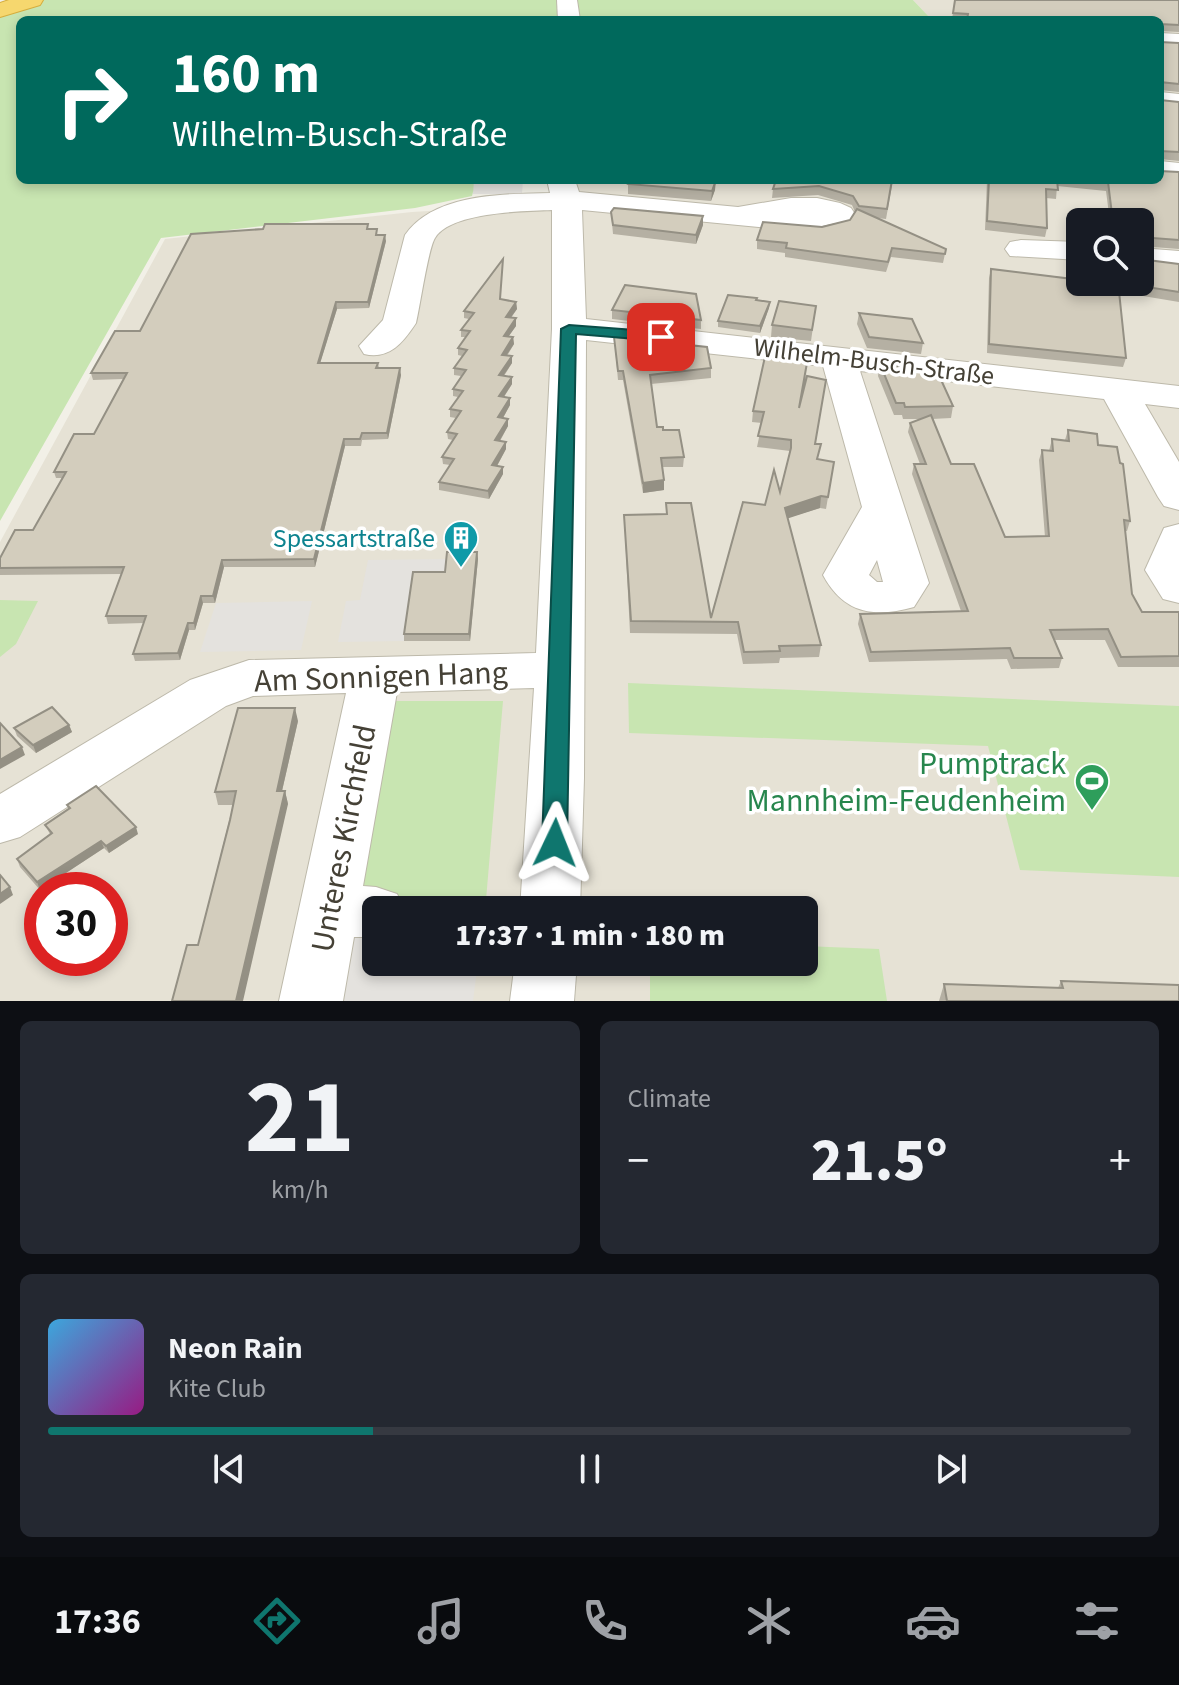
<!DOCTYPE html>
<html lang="en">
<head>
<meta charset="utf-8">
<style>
	:root { --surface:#171b24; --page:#242831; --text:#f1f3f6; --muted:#9ea1a6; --line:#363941; --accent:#0f766e }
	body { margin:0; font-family:"Source Sans 3",sans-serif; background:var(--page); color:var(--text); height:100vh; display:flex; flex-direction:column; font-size:30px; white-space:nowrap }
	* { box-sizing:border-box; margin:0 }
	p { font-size:26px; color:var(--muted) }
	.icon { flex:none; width:44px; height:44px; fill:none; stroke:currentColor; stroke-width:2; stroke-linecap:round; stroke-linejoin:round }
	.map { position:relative; height:1001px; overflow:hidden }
	.side { display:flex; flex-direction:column; gap:20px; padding:20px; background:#0d0f14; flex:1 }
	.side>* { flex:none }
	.top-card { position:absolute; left:16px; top:16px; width:1148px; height:168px; border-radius:12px; box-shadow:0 4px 12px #0003; background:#00695c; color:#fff; overflow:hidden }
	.controls { position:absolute; left:1066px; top:208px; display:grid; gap:16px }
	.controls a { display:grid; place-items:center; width:88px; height:88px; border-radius:12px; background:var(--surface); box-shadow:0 4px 12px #0003; font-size:40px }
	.speed { position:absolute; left:24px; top:872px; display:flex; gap:16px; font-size:40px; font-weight:700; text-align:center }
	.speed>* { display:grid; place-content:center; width:104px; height:104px; border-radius:50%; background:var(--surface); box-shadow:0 4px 12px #0003; line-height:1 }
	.speed .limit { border:12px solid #d22; background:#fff; color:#111 }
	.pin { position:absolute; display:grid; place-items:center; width:68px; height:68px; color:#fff; margin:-34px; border-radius:16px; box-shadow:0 4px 12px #0006 }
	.me { position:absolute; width:88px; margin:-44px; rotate:2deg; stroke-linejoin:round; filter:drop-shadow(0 0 6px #0008) }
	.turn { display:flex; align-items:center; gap:28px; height:168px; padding:0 24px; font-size:36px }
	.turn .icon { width:104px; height:104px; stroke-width:2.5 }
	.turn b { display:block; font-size:56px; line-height:68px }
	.big { font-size:60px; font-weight:800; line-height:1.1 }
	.side .card { flex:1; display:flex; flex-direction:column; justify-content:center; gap:12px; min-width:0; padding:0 28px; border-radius:12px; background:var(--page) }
	.side .dial { align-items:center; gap:0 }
	.dial b { font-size:104px; line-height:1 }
	.song { display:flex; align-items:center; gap:24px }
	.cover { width:96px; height:96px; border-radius:12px; background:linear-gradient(135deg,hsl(200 70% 55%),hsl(310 70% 35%)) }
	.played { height:8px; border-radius:4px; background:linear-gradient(90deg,var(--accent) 30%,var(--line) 30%) }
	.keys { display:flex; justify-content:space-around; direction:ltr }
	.heat { display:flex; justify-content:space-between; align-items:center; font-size:44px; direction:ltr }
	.side .tiles { flex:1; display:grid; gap:20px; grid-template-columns:1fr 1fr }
	.card:last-child { grid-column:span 2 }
	.trip { position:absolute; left:362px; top:896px; width:456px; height:80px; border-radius:12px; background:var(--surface); box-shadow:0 4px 12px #0003; font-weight:800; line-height:80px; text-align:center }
	.tabs { display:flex; height:128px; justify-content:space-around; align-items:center; background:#090b0e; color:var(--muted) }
	.tabs .icon { width:56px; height:56px }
	.tabs .on { color:var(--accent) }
	.tabs b { font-size:36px; color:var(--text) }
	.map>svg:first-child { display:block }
	.residential { fill:#e6e2d5; fill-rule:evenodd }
	.green { fill:#c8e5b1 }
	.parking { fill:#e4e2de }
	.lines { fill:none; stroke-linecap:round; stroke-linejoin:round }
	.minor-casing { stroke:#bdb9aa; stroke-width:2 }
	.highway-casing { stroke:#d5ad3e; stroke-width:2 }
	.minor { fill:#fff; fill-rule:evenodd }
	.highway { fill:#f6d76e; fill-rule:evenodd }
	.wall { fill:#b5b0a3 }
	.shaded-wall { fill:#949084 }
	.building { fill:#d3cdbd; stroke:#949084; stroke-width:2 }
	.route { fill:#0f766e; stroke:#0a4d48; stroke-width:2 }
	.labels { text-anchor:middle; stroke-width:7; stroke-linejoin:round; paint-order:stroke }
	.street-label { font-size:26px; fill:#454136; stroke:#fff }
	.culture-label { font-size:26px; fill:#0d838f; stroke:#fff; text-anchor:end }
	.near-street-label { font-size:32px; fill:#454136; stroke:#fff }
	.near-leisure-label { font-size:32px; fill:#27864d; stroke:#fff; text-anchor:end }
</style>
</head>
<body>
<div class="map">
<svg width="1179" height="1001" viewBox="0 0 1179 1001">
	<rect width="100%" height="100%" fill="#f2f0e7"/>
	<path class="residential" d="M913,0H1179V1001H0V542L165,239L412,212L562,203L566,180H1160V20H932ZM1080,222H1140V282H1080ZM42,890H110V958H42ZM376,910H804V962H376Z"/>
	<g class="green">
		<polygon points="40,0 913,0 932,20 20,20 20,180 515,180 473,192 472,196 415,208 161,238 0,521 0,13"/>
		<polygon points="0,600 38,601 16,644 0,657"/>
		<polygon points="628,683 1179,706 1179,877 1020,870 988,746 629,733"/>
		<polygon points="370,701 503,701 486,900 335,899"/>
		<polygon points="804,946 879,949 887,1001 650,1001 650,962 804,962"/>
	</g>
	<g class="parking">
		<polygon points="474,180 523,180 522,194 473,194"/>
		<polygon points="447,559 445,579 413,579 404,641 338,642 346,601 360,600 368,560"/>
		<polygon points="312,601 301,650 200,652 216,603"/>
		<polygon points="376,930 376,962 478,962 473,1001 323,1001 335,931"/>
	</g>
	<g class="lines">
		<g class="minor-casing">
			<g id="minor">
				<polygon points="557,0 577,0 580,20 558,20"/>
				<polygon points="1160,33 1179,34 1179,48 1160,47"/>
				<polygon points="1160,92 1179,94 1179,108 1160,106"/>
				<polygon points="1160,161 1179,163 1179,179 1160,177"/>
				<path d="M547,180H575L579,192L738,207L791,198H817L840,203L851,208L855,214L848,226L820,233L582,210L586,319L1179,386V408L1145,404L1179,462V510L1164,506L1158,497L1104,399L860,371L929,583L914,607C874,618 844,614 823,575L862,507L823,366L586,340L584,778L580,910H520L534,688L397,692L363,886L376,887L397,894L405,910H376V937H354L343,1001H279L346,693L253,696L226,706L20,837L0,843V794L190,680L249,660L536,653L552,329V210C525,211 450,212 435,238C428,249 420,307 416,323C403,343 389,360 364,354L359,346L383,320L405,235C434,193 504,194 550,193ZM877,560L883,582H877L869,575Z"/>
				<polygon points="1021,240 1080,242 1080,260 1010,256 1005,249 1010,242"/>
				<polygon points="1140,248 1179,251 1179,271 1140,266"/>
				<polygon points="1179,524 1179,603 1163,599 1145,570 1164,528"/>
				<polygon points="515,962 577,962 574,1001 510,1001"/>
			</g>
		</g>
		<g class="highway-casing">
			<polygon id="highway" points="9,0 43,0 40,5 0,17 0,3"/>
		</g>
		<use href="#minor" class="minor"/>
		<use href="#highway" class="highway"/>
	</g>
	<g class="wall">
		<polygon points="955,0 1179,0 1179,32 1160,31 1160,20 952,19"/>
		<polygon points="1160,42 1179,43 1179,92 1160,90"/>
		<polygon points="1160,100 1179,102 1179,161 1160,159 1160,171 1179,172 1179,249 1140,246 1140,259 1179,264 1179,302 1119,292 1126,358 1123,367 987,353 989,278 991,269 1069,278 1068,267 1070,258 1080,282 1140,282 1140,222 1110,222 1106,191 1057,186 1056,199 1046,198 1047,228 1045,237 985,230 987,180 1160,180"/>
		<polygon points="893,180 886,219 877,218 946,249 943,263 891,257 886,272 785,257 785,253 757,249 757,240 850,220 855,212 852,205 818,195 772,198 773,189"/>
		<polygon points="628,184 715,190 711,201 628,194"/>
		<polygon points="611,212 703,225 696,244 613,234"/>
		<polygon points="368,224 368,229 386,241 369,308 337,309 320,363 378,363 379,368 401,375 388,439 362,440 361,446 345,446 315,567 224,567 215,603 203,603 195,630 189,630 180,660 135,661 133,654 144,623 108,624 106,616 121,574 0,575 0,568 33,530 62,478 56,478 54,472 94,434 123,379 93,380 91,373 140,331"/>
		<polygon points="503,259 500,299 516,302 517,309 511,318 516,326 508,337 513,337 514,344 507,356 512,363 504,376 512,384 504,397 510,398 510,405 503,418 508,426 500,441 506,442 506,449 497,466 503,467 503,474 489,499 439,490 439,482 450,465 443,464 442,457 453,440 448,439 447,432 456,418 450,417 450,409 458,397 453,396 453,389 461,376 454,375 454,368 462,356 458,355 458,348 466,337 461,337 461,330 469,319 464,318 464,311"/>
		<polygon points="757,301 770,302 769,308 760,333 718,327 718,321"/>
		<polygon points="816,306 811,341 771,337 772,325"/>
		<polygon points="612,310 701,320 701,329 612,319"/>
		<polygon points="859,313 923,343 921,354 867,348 857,324"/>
		<polygon points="614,337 711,368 711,378 651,384 657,427 663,430 684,457 683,467 662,467 664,490 643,493 623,380 618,380"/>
		<polygon points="808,357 800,401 816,444 818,460 834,462 826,509 820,508 787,518 821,645 819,657 780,658 779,663 743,664 737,634 630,633 624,515 666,514 666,503 711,618 765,505 780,492 790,451 757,447 762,423 752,422 753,411"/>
		<polygon points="880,364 953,406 951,418 932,419 951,464 1005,537 1045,537 1039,460 1042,450 1049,451 1052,439 1065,440 1068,430 1098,445 1130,521 1127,531 1125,531 1132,594 1142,612 1179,612 1179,667 1118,667 1105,640 1054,640 1062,658 1059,668 1011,669 1007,659 869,662 858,624 860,614 961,611 912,474 914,464 920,464 908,432 910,423 920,419 903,419 902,415 894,415 878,376"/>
		<polygon points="477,552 478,559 470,641 404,641 404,634 445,572"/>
		<polygon points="298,721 282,791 285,791 288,804 198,945 233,805 218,805 215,792"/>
		<polygon points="69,725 72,732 36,753 17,736 14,728"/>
		<polygon points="67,805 138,834 109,853 104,848 40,890 20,867 17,859 50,834 45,825 69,809"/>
		<polygon points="1061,981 1179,1001 939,1001 944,984 1058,988"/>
	</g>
	<g class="shaded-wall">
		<polygon points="716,180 715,190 711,201 712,191"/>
		<polygon points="703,216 703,225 696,244 696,235"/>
		<polygon points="385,235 386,241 369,308 368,302"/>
		<polygon points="336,302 337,309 318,370 318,363"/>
		<polygon points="516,302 517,309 506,324 506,317"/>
		<polygon points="770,302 769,308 760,333 760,326"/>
		<polygon points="516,318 516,326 504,343 504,336"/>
		<polygon points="513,337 514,344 502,362 502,355"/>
		<polygon points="512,356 512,363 499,382 499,375"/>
		<polygon points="400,368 401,375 388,439 387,433"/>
		<polygon points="512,377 512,384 499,404 499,396"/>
		<polygon points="510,398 510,405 499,425 498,417"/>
		<polygon points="508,419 508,426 496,447 495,440"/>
		<polygon points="344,439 345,446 315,567 314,559"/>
		<polygon points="506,442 506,449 493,473 492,465"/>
		<polygon points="503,467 503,474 489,499 488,491"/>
		<polygon points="664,480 664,490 643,493 643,483"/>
		<polygon points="821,496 820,508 783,520 785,508"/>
		<polygon points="477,552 478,559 470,641 469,634"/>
		<polygon points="222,560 224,567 215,603 213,596"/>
		<polygon points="201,596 203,603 195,630 194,623"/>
		<polygon points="188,623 189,630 180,660 178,653"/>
		<polygon points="295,708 298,721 279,804 277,791"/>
		<polygon points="69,725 72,732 36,753 33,745"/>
		<polygon points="22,747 25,755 0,769 0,760"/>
		<polygon points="285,791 288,804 243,1001 236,1001"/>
		<polygon points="136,827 138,834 109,853 106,846"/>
		<polygon points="101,841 104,848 40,890 37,882"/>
		<polygon points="10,887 13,895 0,904 0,894"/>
	</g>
	<g class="building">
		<polygon points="955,0 1179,0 1179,25 1160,24 1160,20 967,20 968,14 953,13"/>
		<polygon points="1160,42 1179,43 1179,84 1160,82"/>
		<polygon points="1160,100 1179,102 1179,152 1160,151 1160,171 1179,172 1179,240 1140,237 1140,259 1179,264 1179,292 1121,283 1121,282 1140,282 1140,222 1113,222 1108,182 1087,180 1160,180"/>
		<polygon points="630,180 716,180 712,191 628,184"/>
		<polygon points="776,180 892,180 887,209 859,206 853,196 819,186 773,189"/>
		<polygon points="989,180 1057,180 1058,190 1046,189 1047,228 987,221"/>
		<polygon points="614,208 703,216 696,235 613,225 611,212"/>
		<polygon points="857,209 946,249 945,254 892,248 888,262 786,248 787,243 757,240 763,222 822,227 850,220"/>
		<polygon points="265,224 368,224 367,229 377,229 376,235 385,235 368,302 336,302 318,363 378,363 376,368 400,368 387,433 362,433 360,439 344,439 314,559 222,560 213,596 201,596 194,623 188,623 178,653 133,654 146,616 106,616 124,567 0,568 0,558 15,530 33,530 66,472 54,472 74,434 94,434 127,373 91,373 115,331 140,331 191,234 263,229"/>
		<polygon points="1070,258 1080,259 1080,282 1118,282 1126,358 989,344 991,269 1073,279"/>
		<polygon points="503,259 500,299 516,302 506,317 516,318 504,336 513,337 502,355 512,356 499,375 512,377 499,396 510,398 498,417 508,419 495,440 506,442 492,465 503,467 488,491 439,482 454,459 442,457 457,434 447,432 461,411 450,409 463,391 453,389 466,370 454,368 467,350 458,348 470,331 461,330 474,313 464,311"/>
		<polygon points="625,285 696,294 701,320 612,310"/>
		<polygon points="728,295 757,298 756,300 770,302 760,326 718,321"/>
		<polygon points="779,301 816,306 812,330 772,325"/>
		<polygon points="859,313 912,319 923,343 869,337"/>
		<polygon points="614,337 707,347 711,368 650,375 657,427 663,427 663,430 679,430 684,457 661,458 664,480 643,483 623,371 618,371"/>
		<polygon points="766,352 808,357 799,408 807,376 826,380 815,444 821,444 817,459 834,462 828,497 821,496 785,508 821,645 779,646 780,651 744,652 738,622 631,621 624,515 667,514 666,503 691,503 711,618 743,502 765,505 774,470 780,492 791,448 791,440 758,436 764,412 753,411"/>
		<polygon points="880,364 937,371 953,406 905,407 904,403 896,403"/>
		<polygon points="931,415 951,464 974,464 1005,537 1049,536 1042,450 1053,451 1052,439 1069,441 1068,430 1097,434 1098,445 1117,447 1120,463 1123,464 1130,521 1124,520 1132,594 1142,612 1179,612 1179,656 1121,657 1108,629 1050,630 1062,658 1014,658 1010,648 871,652 860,614 968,611 914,464 926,464 910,423"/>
		<polygon points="447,552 477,552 469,634 404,634 413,572 445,572"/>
		<polygon points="52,707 69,725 33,745 14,728"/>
		<polygon points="238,708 295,708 277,791 285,791 236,1001 172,1001 187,945 198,945 230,820 236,791 215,792"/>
		<polygon points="0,723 22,747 0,760"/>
		<polygon points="96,786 136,827 106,846 101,841 37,882 17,859 52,833 45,825 70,808 67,805"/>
		<polygon points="0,875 10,887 0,894"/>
		<polygon points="1061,981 1179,985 1179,1001 947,1001 944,984 1063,988"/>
	</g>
	<polygon class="route" points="569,325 661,332 669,337 661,341 576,334 567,843 563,850 555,853 546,850 542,843 561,329"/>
	<defs>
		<g id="building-pin" transform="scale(1.8)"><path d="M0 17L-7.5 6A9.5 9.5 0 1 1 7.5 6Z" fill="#0f9aa8" stroke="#fff"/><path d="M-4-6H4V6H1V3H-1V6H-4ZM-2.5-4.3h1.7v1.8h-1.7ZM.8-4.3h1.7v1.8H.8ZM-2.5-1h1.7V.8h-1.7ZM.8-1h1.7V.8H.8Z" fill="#fff"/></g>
		<g id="stadium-pin" transform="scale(1.8)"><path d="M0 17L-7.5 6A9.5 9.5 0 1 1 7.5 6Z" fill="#2e9e5b" stroke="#fff"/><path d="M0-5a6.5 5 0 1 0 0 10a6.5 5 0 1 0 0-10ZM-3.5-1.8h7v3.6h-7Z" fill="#fff"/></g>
	</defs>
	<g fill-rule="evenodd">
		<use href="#building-pin" x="461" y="538"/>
		<use href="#stadium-pin" x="1092" y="781"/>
	</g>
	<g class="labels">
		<g class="street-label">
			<text transform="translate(874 361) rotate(7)" y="9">Wilhelm-Busch-Straße</text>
		</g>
		<g class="culture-label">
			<text x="435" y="547">Spessartstraße</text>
		</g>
		<g class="near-street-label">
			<text transform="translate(381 676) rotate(-2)" y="11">Am Sonnigen Hang</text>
			<text transform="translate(343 838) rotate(-79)" y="11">Unteres Kirchfeld</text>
		</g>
		<g class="near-leisure-label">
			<text x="1066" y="774">Pumptrack<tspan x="1066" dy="37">Mannheim-Feudenheim</tspan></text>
		</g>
	</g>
</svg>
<div class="controls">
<a><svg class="icon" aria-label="search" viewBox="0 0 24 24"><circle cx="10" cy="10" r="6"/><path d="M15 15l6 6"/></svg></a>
</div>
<div class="speed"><div class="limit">30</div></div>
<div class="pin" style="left:661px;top:337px;background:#d93025"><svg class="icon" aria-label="arrive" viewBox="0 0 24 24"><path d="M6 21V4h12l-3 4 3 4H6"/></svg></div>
<svg class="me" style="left:555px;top:843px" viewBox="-20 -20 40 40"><path d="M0-17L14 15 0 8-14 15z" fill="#0f766e" stroke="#fff" stroke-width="4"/></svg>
<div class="trip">17:37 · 1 min · 180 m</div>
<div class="top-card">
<div class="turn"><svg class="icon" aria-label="right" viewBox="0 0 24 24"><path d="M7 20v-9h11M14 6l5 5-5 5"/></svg><div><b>160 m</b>Wilhelm-Busch-Straße</div></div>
</div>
</div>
<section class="side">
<div class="tiles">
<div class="card dial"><b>21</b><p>km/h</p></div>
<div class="card"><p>Climate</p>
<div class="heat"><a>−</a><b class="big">21.5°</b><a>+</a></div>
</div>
<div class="card">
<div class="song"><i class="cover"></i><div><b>Neon Rain</b><p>Kite Club</p></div></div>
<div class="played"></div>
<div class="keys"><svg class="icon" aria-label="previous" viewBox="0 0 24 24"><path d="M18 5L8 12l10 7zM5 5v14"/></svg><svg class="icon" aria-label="pause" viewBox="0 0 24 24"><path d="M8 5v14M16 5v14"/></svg><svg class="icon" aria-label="next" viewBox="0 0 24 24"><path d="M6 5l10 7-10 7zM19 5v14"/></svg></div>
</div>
</div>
</section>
<nav class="tabs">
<b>17:36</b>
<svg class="icon on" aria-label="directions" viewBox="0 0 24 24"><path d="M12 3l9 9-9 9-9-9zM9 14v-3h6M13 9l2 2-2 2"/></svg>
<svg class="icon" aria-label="music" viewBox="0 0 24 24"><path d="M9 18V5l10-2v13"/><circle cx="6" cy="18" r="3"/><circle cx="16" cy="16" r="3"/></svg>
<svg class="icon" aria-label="phone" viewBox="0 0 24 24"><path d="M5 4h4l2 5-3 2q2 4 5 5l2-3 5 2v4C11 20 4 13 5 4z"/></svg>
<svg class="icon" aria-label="climate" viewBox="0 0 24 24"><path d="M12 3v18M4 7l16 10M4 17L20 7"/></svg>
<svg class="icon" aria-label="car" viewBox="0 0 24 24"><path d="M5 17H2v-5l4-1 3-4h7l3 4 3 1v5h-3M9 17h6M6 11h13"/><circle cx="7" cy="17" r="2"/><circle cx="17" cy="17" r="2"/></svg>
<svg class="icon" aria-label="filters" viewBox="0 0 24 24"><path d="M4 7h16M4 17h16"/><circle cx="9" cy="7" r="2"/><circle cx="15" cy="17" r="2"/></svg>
</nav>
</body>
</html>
